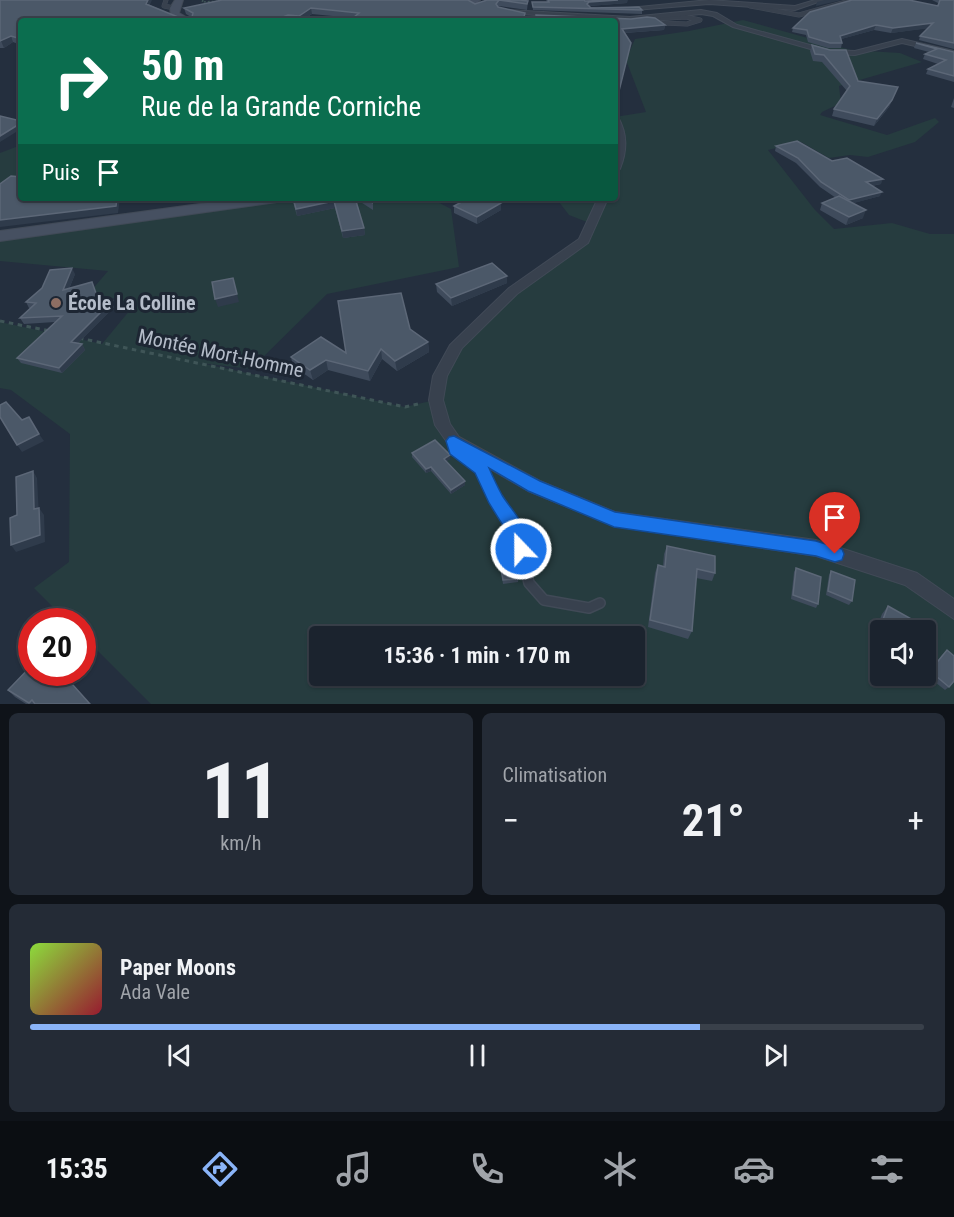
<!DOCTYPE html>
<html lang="fr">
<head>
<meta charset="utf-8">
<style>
	:root { --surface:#1b232e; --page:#242b36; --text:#f1f3f6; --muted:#a0a4aa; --line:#39404a; --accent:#8ab4f8 }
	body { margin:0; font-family:"Roboto Condensed",sans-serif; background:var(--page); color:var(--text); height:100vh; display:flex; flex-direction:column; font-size:22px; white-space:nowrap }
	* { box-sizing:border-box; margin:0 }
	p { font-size:20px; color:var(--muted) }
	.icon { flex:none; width:33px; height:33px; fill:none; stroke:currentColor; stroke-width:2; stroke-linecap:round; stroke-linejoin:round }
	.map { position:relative; height:704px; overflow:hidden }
	.side { display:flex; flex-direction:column; gap:9px; padding:9px; background:#0f1319; flex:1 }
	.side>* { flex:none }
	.banner { position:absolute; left:18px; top:18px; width:600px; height:183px; border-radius:6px; box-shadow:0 2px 4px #0004,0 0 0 2px var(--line); background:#0b6e4f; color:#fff; overflow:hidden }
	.tools { position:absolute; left:870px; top:620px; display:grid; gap:12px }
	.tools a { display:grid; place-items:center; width:66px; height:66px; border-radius:6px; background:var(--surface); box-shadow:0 2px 4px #0004,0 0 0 2px var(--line); font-size:30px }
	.speed { position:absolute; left:18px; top:608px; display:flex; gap:12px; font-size:30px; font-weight:700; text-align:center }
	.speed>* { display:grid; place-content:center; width:78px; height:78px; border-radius:50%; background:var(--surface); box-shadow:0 2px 4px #0004,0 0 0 2px var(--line); line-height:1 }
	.speed .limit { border:9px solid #d22; background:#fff; color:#111 }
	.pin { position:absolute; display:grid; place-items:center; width:51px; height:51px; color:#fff; margin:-62px -26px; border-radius:50% 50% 50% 0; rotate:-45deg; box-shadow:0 0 6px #0007 }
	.pin .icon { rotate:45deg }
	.me { position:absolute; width:66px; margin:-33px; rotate:338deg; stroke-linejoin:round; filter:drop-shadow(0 0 4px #0008) }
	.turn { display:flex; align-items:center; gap:21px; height:126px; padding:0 24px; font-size:27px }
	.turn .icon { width:78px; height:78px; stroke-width:2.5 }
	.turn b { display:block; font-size:42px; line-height:51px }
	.then { display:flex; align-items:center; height:57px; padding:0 24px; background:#0003; gap:12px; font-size:22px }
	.big { font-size:45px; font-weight:700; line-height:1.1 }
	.side .widget { flex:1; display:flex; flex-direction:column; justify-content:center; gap:9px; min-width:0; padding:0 21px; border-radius:9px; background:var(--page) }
	.side .dial { align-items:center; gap:0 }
	.dial b { font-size:78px; line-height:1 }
	.song { display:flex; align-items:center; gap:18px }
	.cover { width:72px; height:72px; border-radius:9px; background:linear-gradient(135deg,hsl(90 70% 55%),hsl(350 70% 35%)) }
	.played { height:6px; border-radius:3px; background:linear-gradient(90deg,var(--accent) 75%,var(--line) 75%) }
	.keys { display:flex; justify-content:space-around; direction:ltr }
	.heat { display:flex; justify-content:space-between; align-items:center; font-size:33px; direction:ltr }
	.side .tiles { flex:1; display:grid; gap:9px; grid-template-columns:1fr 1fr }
	.widget:last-child { grid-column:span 2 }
	.trip { position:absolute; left:309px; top:626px; width:336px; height:60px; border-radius:6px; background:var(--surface); box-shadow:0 2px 4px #0004,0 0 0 2px var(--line); font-weight:700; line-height:60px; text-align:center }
	.tabs { display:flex; height:96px; justify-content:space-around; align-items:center; background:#0b0e12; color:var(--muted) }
	.tabs .icon { width:42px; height:42px }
	.tabs .active { color:var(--accent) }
	.tabs b { font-size:27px; color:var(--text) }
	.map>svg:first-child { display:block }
	.green { fill:#263c3f; fill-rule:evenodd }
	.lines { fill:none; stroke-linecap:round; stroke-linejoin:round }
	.lane-far2-casing { stroke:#414a57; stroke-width:5 }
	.lane-far1-casing { stroke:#414a57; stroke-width:10 }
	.lane-casing { stroke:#414a57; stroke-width:12 }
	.street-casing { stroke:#414a57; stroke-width:2 }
	.secondary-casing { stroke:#414a57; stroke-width:2 }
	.path-far1 { stroke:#3f5557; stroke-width:1.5; stroke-dasharray:2 2; stroke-linecap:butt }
	.path { stroke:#3f5557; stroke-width:3; stroke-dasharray:4.5 4.5; stroke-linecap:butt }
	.lane-far2 { stroke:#38414e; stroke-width:4 }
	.lane-far1 { stroke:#38414e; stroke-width:8 }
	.lane { stroke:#38414e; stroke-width:9 }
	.street { fill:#38414e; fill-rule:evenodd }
	.secondary { fill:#465061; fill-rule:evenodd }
	.wall { fill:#3f4b5c }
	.shaded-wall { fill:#2f3b4b }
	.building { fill:#4b5868; stroke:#5c6777; stroke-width:1.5 }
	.route { fill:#1a73e8; stroke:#114b97; stroke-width:1.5 }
	.education-dot { fill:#8d6e63; stroke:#1d2633; stroke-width:2 }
	.labels { text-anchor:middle; stroke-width:6; stroke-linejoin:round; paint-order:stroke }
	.poi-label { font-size:20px; font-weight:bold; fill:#b4bcc9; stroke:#1d2633; text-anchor:start }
	.street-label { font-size:20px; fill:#b4bcc9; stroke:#1d2633 }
</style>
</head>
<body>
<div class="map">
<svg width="954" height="704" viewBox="0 0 954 704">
	<rect width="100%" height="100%" fill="#242f3e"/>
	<g class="green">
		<path d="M743,20L851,50L900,53L922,62L839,86L841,103L822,112L820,115L887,135L935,118L939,122L915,142L868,157L850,155L829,158L801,142L768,150L815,210L834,229L892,223L930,234H954V704H151L83,636L82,621H67L34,588L69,562L70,434L11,390L0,388V322L102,344L135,304L90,292L108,271L0,261V241L305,198H430L451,209L459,267L327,294L251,369L200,363L405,407L435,400L457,345L513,291L584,241L592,224L569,215L556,198H615V117L646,112L626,60L635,39L689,31ZM880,630H926V675H880ZM320,636H634V675H320Z"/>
		<polygon points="21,145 21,179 0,191 0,153"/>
	</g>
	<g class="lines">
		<g class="lane-far2-casing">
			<g id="lane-far2">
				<polyline points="166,0 164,6 174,8"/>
				<polyline points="750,6 799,15 849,1"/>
				<polyline points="649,19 686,17 700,20 687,24 663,23"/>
			</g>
		</g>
		<g class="lane-far1-casing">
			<polyline id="lane-far1" points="454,441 456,450 481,469 490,487"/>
		</g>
		<g class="lane-casing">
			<polyline id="lane" points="489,486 517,533 529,583 544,600 589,608 600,603"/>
		</g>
		<g class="street-casing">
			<g id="street">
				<polygon points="709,0 795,6 815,0 824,0 795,10 709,4 622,11 619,9"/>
				<polygon points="508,10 630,17 701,10 717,13 737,25 828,50 855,51 902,39 954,51 954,55 902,43 855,55 828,54 733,27 713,16 701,14 630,21 506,13"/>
				<path d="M615,116L618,117C628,135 627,151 620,169L615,172L617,144Z"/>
				<polygon points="598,198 608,198 588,243 517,294 462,348 447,376 443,400 450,424 459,437 540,481 615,512 816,540 917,573 954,599 954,619 905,585 816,556 614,526 528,491 449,445 435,425 429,400 433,376 450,345 509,288 579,239"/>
			</g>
		</g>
		<g class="secondary-casing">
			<g id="secondary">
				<polygon points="175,0 183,0 179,13 193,21 181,21 171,16 170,8"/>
				<polygon points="468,0 480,0 477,3 477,7 474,8 468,4"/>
				<polygon points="244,198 284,198 277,202 0,241 0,231"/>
			</g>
		</g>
		<polyline class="path-far1" points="203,0 202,2 221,1"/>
		<g class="path">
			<polyline points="0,321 50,331"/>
			<polyline points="79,338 405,407 422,403"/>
		</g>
		<use href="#lane-far2" class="lane-far2"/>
		<use href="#lane-far1" class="lane-far1"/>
		<use href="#lane" class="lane"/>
		<use href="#street" class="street"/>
		<use href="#secondary" class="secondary"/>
	</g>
	<g class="wall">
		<polygon points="0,0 150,5 178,17 191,17 186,14 184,8 469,1 475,4 487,0 528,1 527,10 499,6 498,8 525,19 353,18 312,14 301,21 21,21 21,45 13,42 4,48 0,48"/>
		<polygon points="546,0 584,0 585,1 627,3 589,6 591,8 642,10 642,14 533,10 532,2 547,2"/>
		<polygon points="932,0 954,0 954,49 919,40 920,36 928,28 891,33 874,30 841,39 842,43 841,48 828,48 808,42 806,35 792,32 793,28 937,6 938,3"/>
		<polygon points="536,15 631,19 647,17 655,18 665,25 664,30 625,33 631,43 618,96 615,89 615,21 536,21"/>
		<polygon points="916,43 954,52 954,82 926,74 928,69 938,64 923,59 925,54 929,52 914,48"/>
		<polygon points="812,45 858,81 898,87 889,107 874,126 832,116 834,109 847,91 822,62 813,61 810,51"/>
		<polygon points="954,98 954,108 951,107"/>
		<polygon points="776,146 881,184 872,186 880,196 853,203 863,218 846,225 820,210 822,203 836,198 820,187 796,163 775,151"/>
		<polygon points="292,198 369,198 373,203 373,210 356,199 364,228 365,235 343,238 335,208 297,216"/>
		<polygon points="454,206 501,210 477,224 454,213"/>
		<polygon points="75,274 69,289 99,299 114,307 78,343 82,344 85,350 62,373 21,363 17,358 55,322 24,324 20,318 31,308 29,308 26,302"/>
		<polygon points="507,276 507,283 452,306 437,292 436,284"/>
		<polygon points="410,329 428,342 429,352 397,371 382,359 370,381 328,370 313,380 293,366 291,357 346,353"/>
		<polygon points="412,453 450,459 446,461 465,481 465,485 451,494 431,471 426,473 412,457"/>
		<polygon points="667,546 715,573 712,581 696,578 692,631 688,639 648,627 655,573 658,565 663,566 664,554"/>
		<polygon points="499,558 518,579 518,582 503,584"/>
		<polygon points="796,568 818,604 816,608 791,599 794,572"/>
		<polygon points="831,571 852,601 849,605 826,595 829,575"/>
		<polygon points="888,606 880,630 880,645 872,640 882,614"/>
		<polygon points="943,654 949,687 945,690 926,675"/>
		<polygon points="8,690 90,704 26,704 15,697"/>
	</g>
	<g class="shaded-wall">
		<polygon points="148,0 152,0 148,9 146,4"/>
		<polygon points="618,0 628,0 627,3 589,6 587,4 589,2"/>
		<polygon points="824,0 842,0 816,6 817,2"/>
		<polygon points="311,8 312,14 299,21 299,16"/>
		<polygon points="288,15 289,20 288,21 272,21"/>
		<polygon points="933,23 931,28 891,33 893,28"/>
		<polygon points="665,25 664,30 622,33 622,29"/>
		<polygon points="876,25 874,30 838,40 840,36"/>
		<polygon points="11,36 13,42 4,48 1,41"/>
		<polygon points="898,87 889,107 874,126 877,119"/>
		<polygon points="21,123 21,129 0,142 0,136"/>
		<polygon points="883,179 881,184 864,187 866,182"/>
		<polygon points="882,192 880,196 847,205 849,200"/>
		<polygon points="117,198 120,198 118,213 0,227 0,220"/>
		<polygon points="334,201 335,208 297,216 296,209"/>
		<polygon points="501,203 501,210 477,224 477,217"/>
		<polygon points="866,210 863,218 846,225 849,217"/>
		<polygon points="364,228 365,235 343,238 342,231"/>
		<polygon points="72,268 75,274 66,296 63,290"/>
		<polygon points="507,276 507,283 452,306 451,298"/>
		<polygon points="233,278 239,302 218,307 215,299"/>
		<polygon points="112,301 114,307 74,347 71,342"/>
		<polygon points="428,342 429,352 397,371 395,361"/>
		<polygon points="82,344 85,350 62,373 59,368"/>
		<polygon points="381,349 382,359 370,381 368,371"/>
		<polygon points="326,360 328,370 313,380 310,370"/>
		<polygon points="39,434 44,441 22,452 17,445"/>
		<polygon points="450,455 450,459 444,463 444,459"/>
		<polygon points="431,467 431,471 426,473 426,469"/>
		<polygon points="33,471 37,478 39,516 34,509"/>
		<polygon points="465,481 465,485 451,494 451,490"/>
		<polygon points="39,508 44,515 45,542 16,552 11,545"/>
	</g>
	<g class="building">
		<polygon points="0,0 148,0 146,4 178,17 192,17 193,13 184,8 222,0 468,0 475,4 487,0 520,0 528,1 527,4 499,0 496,4 498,7 525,13 523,21 349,21 359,13 311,8 299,16 288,15 272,21 141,21 140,20 135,21 21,21 21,39 11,36 0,41"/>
		<polygon points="548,0 584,0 585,1 618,0 589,2 587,4 591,8 639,7 642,10 533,7 532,2 549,2"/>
		<polygon points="852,0 909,0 938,6 940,0 954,0 954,43 920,36 933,23 893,28 876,25 840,36 842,43 830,43 809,37 807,30 793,28 810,12"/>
		<polygon points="536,15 631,19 647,17 655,18 665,25 622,29 631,43 619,91 615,82 615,21 537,21"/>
		<polygon points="916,43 954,52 954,76 928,69 946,60 925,54 937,49"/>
		<polygon points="812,45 830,50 846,50 858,81 898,87 892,100 877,119 834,109 850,86 824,55 815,54"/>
		<polygon points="0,116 21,121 21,123 0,136"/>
		<polygon points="797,141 832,161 847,158 883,179 866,182 882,192 849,200 821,182 798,158 776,146"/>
		<polygon points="11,176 21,177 21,198 36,198 35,199 42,198 117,198 116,206 0,220 0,184"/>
		<polygon points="839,196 866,210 849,217 822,203"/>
		<polygon points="293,198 355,198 364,228 342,231 334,201 296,209"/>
		<polygon points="364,198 369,198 373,203"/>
		<polygon points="469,198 491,198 501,203 477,217 454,206"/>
		<polygon points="492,263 507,276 451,298 436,284"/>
		<polygon points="72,268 63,290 92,282 98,299 112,301 71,342 82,344 59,368 17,358 62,316 20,318 36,303 26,302 42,288 50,270"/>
		<polygon points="233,278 237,294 215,299 212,282"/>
		<polygon points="401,293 410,329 428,342 395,361 381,349 368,371 326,360 310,370 291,357 321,337 346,353 338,301"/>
		<polygon points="6,402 22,420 29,417 39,434 17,445 0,417 0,405"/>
		<polygon points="435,440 450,455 444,459 465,481 451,490 431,467 426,469 412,453"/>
		<polygon points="33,471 34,509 39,508 40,535 11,545 10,518 17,515 16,477"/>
		<polygon points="667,546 715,556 715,573 697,569 692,631 650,620 658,565 665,567"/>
		<polygon points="514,556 518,579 503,580 499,558"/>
		<polygon points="796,568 821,577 818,604 793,595"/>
		<polygon points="831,571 855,580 852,601 828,591"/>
		<polygon points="888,606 915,621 912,630 880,630 880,634 878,633"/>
		<polygon points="947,650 954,656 954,681 949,687 930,671"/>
		<polygon points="32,665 32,672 52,672 73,685 90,704 35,704 32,700 29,703 8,690"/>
	</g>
	<path class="route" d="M454,436L540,481L615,512L816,541L842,549L844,554L842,560L835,562L816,556L614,527L528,491L489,468C493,477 497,486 502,495C511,510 537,535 528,555L521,557L515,555L509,535L489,503L475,473L450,454L446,441L449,437Z"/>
	<circle class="education-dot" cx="56" cy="303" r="6"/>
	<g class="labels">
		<g class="poi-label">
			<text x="68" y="310">École La Colline</text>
		</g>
		<g class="street-label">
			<text transform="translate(221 353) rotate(12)" y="7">Montée Mort-Homme</text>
		</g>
	</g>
</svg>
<div class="tools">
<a><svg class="icon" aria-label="sound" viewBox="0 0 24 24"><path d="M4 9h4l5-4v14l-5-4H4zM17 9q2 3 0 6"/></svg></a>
</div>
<div class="speed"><div class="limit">20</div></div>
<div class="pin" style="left:835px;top:554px;background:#d93025"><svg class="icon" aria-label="arrive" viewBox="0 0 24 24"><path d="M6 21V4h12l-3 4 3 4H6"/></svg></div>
<svg class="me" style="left:521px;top:549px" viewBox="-20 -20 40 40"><circle r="17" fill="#1a73e8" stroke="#fff" stroke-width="3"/><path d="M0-11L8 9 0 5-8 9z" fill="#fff"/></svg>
<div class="trip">15:36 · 1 min · 170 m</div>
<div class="banner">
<div class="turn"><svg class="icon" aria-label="right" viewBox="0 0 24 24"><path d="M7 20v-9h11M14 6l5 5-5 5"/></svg><div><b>50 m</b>Rue de la Grande Corniche</div></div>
<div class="then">Puis<svg class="icon" aria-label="arrive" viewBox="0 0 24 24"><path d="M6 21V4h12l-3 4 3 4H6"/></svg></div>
</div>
</div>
<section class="side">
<div class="tiles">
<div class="widget dial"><b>11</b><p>km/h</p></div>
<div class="widget"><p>Climatisation</p>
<div class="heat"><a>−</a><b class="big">21°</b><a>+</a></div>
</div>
<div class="widget">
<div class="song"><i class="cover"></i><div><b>Paper Moons</b><p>Ada Vale</p></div></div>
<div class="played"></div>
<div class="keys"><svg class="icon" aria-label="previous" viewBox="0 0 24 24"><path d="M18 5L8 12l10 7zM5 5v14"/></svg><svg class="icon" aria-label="pause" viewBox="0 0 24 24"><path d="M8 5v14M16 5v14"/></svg><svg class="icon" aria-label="next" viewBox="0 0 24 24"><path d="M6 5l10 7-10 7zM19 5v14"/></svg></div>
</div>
</div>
</section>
<nav class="tabs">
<b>15:35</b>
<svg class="icon active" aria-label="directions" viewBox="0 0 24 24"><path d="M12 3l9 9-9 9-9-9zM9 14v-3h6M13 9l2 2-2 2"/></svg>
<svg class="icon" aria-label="music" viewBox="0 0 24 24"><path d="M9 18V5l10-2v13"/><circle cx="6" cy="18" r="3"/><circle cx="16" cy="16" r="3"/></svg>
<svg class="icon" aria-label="phone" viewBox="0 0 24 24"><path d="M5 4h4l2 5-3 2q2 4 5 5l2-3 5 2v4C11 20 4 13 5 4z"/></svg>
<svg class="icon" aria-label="climate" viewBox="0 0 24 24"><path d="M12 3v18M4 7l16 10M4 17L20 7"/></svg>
<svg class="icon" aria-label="car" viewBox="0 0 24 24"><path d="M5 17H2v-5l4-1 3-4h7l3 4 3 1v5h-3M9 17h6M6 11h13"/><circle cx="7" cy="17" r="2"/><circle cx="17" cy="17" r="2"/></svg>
<svg class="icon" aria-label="filters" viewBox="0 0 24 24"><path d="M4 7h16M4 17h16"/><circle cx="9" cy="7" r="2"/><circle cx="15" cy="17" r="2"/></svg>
</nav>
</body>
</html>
